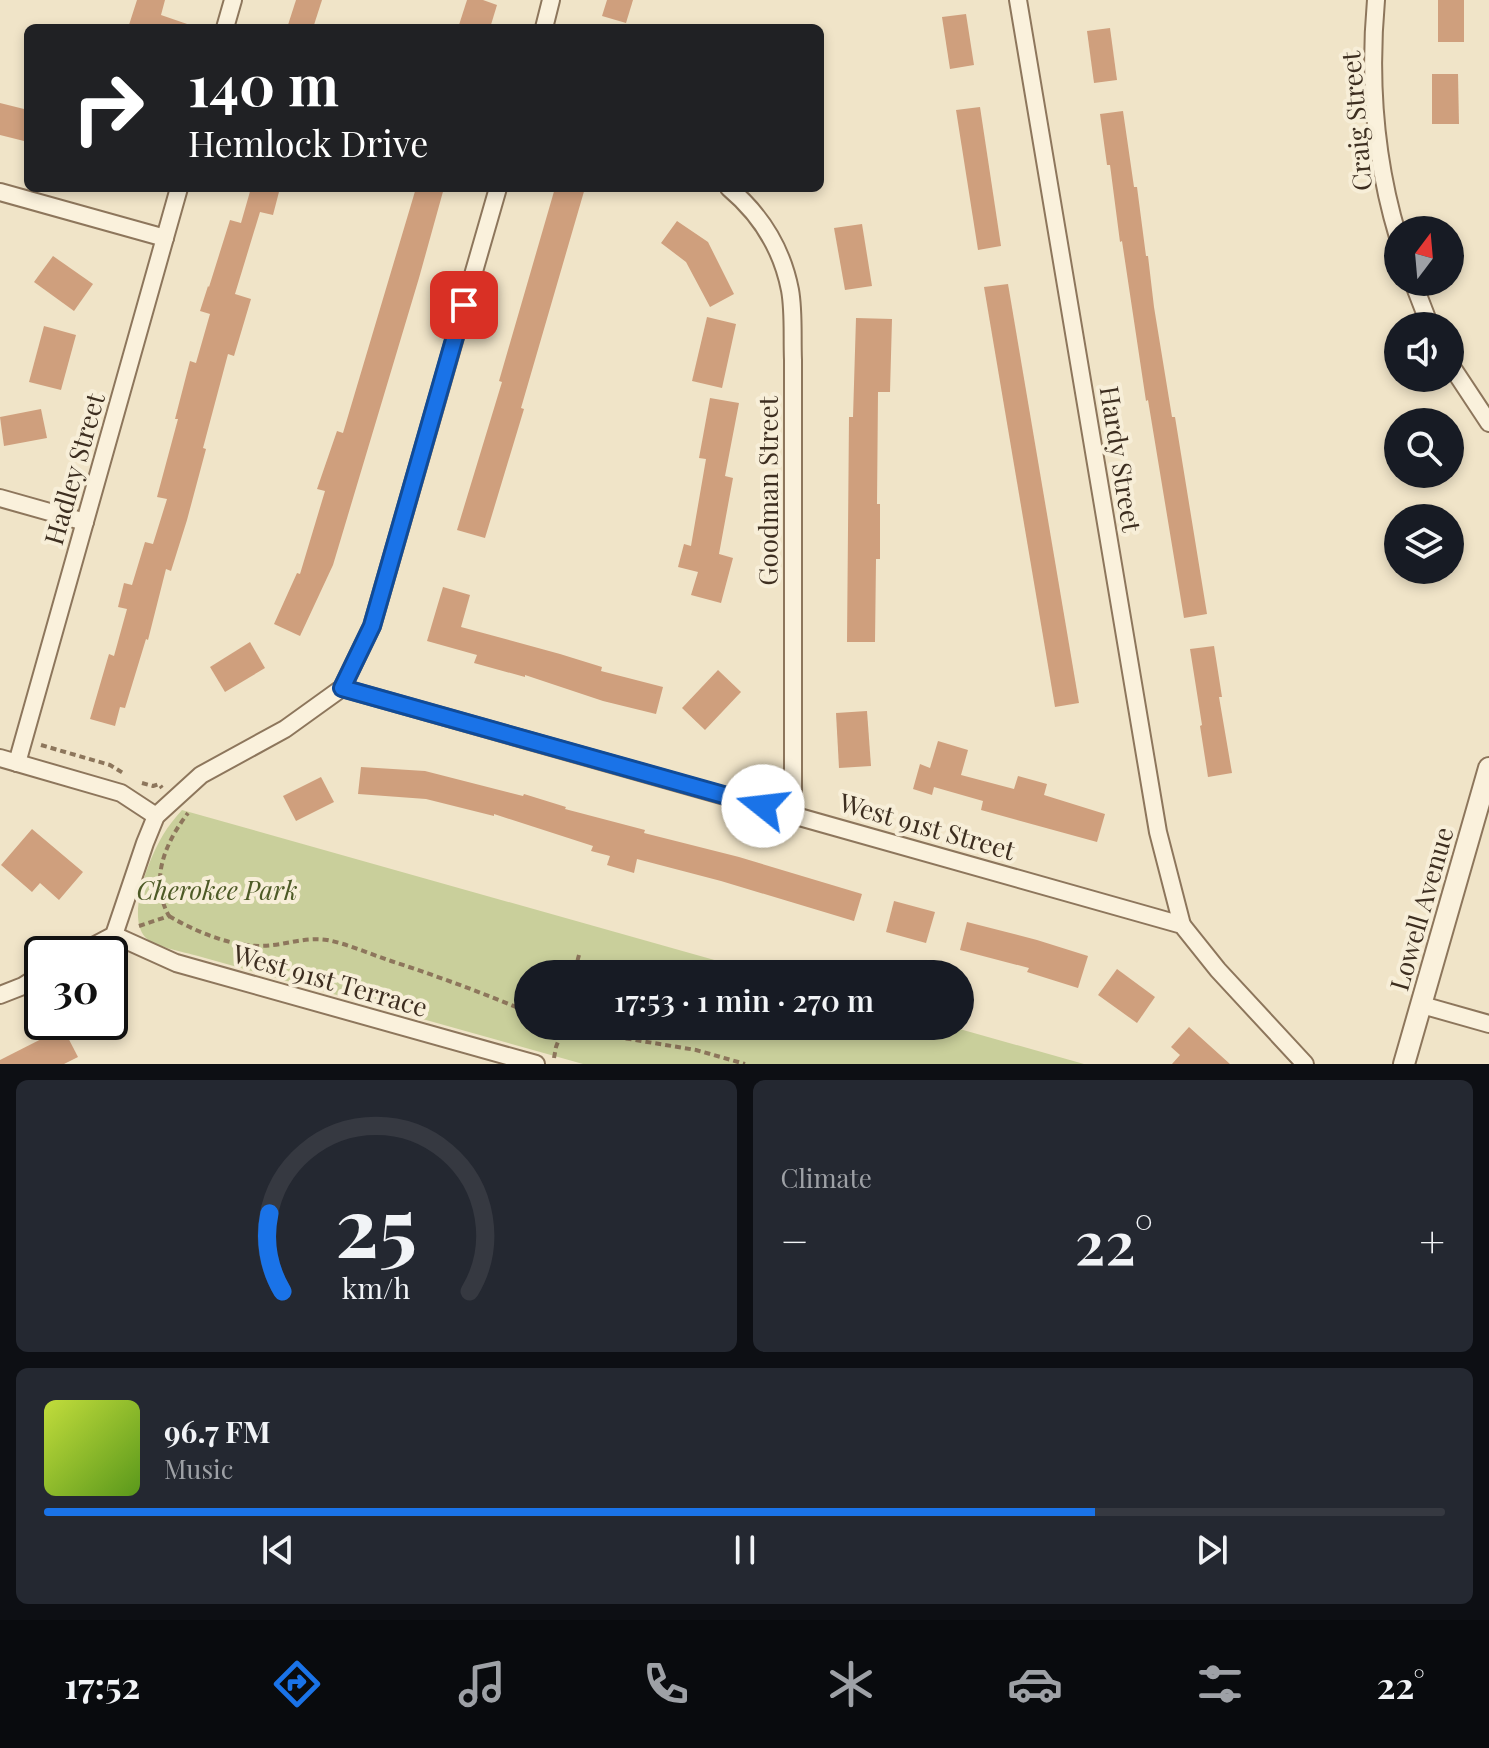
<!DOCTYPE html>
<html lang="en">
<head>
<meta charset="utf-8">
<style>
	:root { --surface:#171b24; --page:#242831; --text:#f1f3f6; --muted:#9ea1a6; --line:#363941; --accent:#1a73e8 }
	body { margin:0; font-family:"Playfair Display",serif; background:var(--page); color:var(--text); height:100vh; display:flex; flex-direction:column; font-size:30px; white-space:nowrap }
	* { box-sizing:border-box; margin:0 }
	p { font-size:26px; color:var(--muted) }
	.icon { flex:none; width:44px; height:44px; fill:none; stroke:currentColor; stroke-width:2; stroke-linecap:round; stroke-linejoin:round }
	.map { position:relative; height:1064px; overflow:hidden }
	.sheet { display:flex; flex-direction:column; gap:16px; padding:16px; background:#0d0f14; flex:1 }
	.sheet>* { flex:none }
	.hud { position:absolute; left:24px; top:24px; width:800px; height:168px; border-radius:12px; box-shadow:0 4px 12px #0003; background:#202124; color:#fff; overflow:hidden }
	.needle { width:52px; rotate:16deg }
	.buttons { position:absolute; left:1384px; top:216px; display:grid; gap:16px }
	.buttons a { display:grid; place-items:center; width:80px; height:80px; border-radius:50%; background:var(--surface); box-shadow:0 4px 12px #0003; font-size:40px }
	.speed { position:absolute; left:24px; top:936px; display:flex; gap:16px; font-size:40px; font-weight:700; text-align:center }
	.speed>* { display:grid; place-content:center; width:104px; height:104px; border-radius:50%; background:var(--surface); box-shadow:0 4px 12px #0003; line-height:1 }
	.speed .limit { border:4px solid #111; border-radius:12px; background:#fff; color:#111 }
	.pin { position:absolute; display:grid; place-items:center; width:68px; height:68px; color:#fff; margin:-34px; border-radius:16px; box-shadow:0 4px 12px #0006 }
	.me { position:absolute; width:88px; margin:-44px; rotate:286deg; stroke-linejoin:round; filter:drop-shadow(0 0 6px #0008) }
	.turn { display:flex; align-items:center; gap:28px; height:168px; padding:0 32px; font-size:36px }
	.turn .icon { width:104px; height:104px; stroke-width:2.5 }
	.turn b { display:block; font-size:56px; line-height:68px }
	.big { font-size:60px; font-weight:600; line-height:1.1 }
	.sheet .card { flex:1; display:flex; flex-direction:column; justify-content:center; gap:12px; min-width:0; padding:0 28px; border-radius:12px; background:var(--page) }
	.sheet .dial { align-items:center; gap:0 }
	.dial svg { height:208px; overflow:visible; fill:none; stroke:var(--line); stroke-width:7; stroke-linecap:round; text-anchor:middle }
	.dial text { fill:var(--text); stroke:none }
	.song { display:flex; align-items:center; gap:24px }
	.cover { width:96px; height:96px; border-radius:12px; background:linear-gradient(135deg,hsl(70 70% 55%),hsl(90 70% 35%)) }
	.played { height:8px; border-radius:4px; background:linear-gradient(90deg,var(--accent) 75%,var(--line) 75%) }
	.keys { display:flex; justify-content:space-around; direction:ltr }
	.heat { display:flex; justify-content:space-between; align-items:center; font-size:44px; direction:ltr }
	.sheet .tiles { flex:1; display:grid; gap:16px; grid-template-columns:1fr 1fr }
	.card:last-child { grid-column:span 2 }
	.trip { position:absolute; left:514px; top:960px; width:460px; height:80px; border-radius:40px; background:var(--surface); box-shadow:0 4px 12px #0003; font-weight:600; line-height:80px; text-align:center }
	.dock { display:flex; height:128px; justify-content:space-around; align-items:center; background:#090b0e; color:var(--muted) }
	.dock .icon { width:56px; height:56px }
	.dock .on { color:var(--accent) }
	.dock b { font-size:36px; color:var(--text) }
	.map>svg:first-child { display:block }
	.green { fill:#c9cf9b }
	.building { fill:#cf9f7d }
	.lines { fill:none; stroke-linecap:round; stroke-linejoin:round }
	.minor-casing { stroke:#8d765c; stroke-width:20 }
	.tertiary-casing { stroke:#8d765c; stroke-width:24 }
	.path { stroke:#8d765c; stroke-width:4; stroke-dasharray:6 4; stroke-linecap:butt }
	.minor { stroke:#faf1dc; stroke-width:16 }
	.tertiary { stroke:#faf1dc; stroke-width:20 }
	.route-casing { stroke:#114b97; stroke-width:20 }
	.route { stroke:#1a73e8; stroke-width:14 }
	.labels { text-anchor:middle; stroke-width:8; stroke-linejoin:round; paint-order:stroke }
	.street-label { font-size:26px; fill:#3d2e20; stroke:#f7eed8 }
	.park-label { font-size:26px; font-style:italic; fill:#4d5a26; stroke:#f7eed8 }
</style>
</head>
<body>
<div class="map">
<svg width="1489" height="1064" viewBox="0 0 1489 1064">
	<rect width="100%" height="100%" fill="#f0e4c8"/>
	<path class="green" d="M182,810L764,974H528V1026H949L1084,1064H583L198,956C184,952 154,947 145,937C126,916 150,856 163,835C168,826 175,818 182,810Z"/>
	<g class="building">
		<polygon points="137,0 165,0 161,15 190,25 189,28 128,28"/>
		<polygon points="296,0 322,0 313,28 287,28"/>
		<polygon points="467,0 483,0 497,5 490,28 458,28"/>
		<polygon points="607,0 633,0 626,23 602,16"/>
		<rect x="1438" y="0" width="26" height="42"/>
		<polygon points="966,14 974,65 950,69 942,17"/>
		<polygon points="1110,28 1117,80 1094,83 1087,31"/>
		<polygon points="1432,74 1458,74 1459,124 1432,124"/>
		<polygon points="0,103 28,110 28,142 0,135"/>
		<polygon points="980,107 1001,246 978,250 956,110"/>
		<polygon points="1123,111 1134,187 1137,187 1146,256 1148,256 1154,307 1172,417 1175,417 1207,614 1184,618 1148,400 1146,401 1122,241 1120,242 1110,165 1107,165 1100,114"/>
		<polygon points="251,188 280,188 273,215 260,212 235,294 251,299 234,356 228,354 203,448 206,449 187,520 171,571 166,569 148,640 146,639 125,708 120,707 115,726 90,719 109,654 114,656 127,609 118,607 124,583 132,585 145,542 153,544 167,499 157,497 178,419 175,419 190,361 196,363 210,314 200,311 208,286 209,287 230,220 241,223"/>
		<polygon points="416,188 444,188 419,278 333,565 300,636 274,624 297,573 300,574 325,491 317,489 337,431 343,433"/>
		<polygon points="555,188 585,188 521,408 524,409 485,538 457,530 502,382 499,381"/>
		<polygon points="677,221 708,242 734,294 710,307 686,262 661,243"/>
		<polygon points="862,224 872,286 845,290 834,228"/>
		<polygon points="53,256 93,284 74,311 34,282"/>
		<polygon points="1008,284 1079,703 1055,707 984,287"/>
		<polygon points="707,317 736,324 722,388 692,381"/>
		<polygon points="856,318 892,319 890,392 878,392 877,504 880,504 880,559 876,559 875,642 847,642 849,417 853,417"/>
		<polygon points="44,326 76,335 61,390 29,382"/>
		<polygon points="710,398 739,403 725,476 733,478 719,554 733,558 721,603 691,595 698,572 678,567 684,544 691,546 706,459 699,458"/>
		<polygon points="41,409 47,438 4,446 0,417"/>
		<polygon points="443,587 470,595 461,627 560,654 602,667 601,671 663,687 656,714 603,701 525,675 525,677 474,663 477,655 427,641"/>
		<polygon points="250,642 265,668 225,692 210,667"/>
		<polygon points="1214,646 1222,697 1219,697 1232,773 1208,777 1200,726 1202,725 1190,649"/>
		<polygon points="718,670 741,692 705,730 682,708"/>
		<polygon points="867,711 871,766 839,768 836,713"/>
		<polygon points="938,741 968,750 961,775 1014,789 1018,776 1047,784 1044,795 1105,814 1097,842 981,810 983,801 934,787 932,795 913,789 920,764 930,768"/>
		<polygon points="361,767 425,771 523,796 524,794 566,807 565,809 645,830 644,833 739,857 862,894 854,921 721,881 637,859 634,873 607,865 610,856 591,851 593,846 494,814 494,816 426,799 358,794"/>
		<polygon points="321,777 334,802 296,821 283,796"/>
		<polygon points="32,829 83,872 59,900 40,883 32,892 1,865"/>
		<polygon points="894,901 935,912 926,943 886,932"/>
		<polygon points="967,922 1037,940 1088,956 1078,988 1027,972 1029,968 960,950"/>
		<polygon points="1117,969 1155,997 1137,1023 1098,995"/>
		<polygon points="1189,1027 1230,1064 1172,1064 1180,1055 1171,1047"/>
		<polygon points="63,1028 78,1057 64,1064 0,1064 0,1060"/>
	</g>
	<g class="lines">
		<g class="minor-casing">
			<g id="minor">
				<polyline points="1018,0 1158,832 1182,925"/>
				<path d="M1376,0C1369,78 1375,161 1398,237"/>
				<polyline points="225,28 233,0"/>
				<polyline points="544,28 551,0"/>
				<path d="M729,188C761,215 782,249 790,290C794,312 792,337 793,360V814"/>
				<polyline points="0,192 165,238"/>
				<polyline points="1413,282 1430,326"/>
				<polyline points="1450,364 1489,423"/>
				<polyline points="0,498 85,522"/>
				<polyline points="342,688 1182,925 1218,970 1305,1064"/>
				<polyline points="0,758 121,793 156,816"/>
				<polyline points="17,763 179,188"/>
				<polyline points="114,935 176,963 536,1064"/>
				<polyline points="78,954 114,935 145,843 156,816 201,775 285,729 342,688 372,626 498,188"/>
				<polyline points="0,995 23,986 42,974"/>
				<polyline points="1422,1005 1489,1024"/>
			</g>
		</g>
		<g class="tertiary-casing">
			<polyline id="tertiary" points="1404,1064 1489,768"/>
		</g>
		<g class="path">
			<polyline points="41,745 110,765 123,773"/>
			<polyline points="142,783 153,786 159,784 162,788"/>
			<path d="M169,916C198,933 238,950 273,945C292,943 307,937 327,940C348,944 370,954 391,961C437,976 483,993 528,1012"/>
			<path d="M139,926L169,916C149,880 165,843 188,813"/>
			<polyline points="575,970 579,955"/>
			<polyline points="573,974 575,970 584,972 583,974"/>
			<polyline points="620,974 622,969"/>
			<polyline points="522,1009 527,984"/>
			<polyline points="567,1026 611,1036 696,1050 745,1064"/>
			<polyline points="613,1037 616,1026"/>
			<polyline points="554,1058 556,1047 564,1026"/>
		</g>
		<use href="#minor" class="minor"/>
		<use href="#tertiary" class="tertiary"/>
	</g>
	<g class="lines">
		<g class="route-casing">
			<polyline id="route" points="464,305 372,626 342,688 763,806"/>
		</g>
		<use href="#route" class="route"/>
	</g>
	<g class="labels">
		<g class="street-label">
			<text transform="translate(1357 121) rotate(-95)" y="9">Craig Street</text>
			<text transform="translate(1120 459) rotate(81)" y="9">Hardy Street</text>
			<text transform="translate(75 469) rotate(-74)" y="9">Hadley Street</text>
			<text transform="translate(769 491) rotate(-90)" y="9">Goodman Street</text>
			<text transform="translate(927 827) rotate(16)" y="9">West 91st Street</text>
			<text transform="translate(1422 909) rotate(-74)" y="9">Lowell Avenue</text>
			<text transform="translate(330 981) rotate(16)" y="9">West 91st Terrace</text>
		</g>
		<g class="park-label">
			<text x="217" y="900">Cherokee Park</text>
		</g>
	</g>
</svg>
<div class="buttons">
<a><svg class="needle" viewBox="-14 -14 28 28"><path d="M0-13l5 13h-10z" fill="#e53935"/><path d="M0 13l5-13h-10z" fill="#9ea1a6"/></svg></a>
<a><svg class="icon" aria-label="sound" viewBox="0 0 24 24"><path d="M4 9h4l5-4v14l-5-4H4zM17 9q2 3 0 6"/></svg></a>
<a><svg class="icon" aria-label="search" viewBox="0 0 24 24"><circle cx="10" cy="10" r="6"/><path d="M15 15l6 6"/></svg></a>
<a><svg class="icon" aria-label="layers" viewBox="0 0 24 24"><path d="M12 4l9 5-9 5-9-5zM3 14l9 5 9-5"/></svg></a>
</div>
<div class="speed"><div class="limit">30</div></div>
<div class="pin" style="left:464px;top:305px;background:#d93025"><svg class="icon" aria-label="arrive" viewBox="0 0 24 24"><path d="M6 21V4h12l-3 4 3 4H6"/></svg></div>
<svg class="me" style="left:763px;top:806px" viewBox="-20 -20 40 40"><circle r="19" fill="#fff"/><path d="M0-13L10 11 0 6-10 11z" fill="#1a73e8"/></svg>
<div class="trip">17:53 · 1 min · 270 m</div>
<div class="hud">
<div class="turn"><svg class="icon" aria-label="right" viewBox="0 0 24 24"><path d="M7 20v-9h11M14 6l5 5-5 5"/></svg><div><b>140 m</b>Hemlock Drive</div></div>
</div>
</div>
<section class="sheet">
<div class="tiles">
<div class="card dial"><svg viewBox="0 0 100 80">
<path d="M14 69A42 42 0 1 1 86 69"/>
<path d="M14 69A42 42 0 0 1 9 39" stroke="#1a73e8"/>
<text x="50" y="56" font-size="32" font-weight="700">25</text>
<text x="50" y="72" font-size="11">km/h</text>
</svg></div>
<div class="card"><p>Climate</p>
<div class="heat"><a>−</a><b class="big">22°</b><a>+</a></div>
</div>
<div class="card">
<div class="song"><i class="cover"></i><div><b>96.7 FM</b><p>Music</p></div></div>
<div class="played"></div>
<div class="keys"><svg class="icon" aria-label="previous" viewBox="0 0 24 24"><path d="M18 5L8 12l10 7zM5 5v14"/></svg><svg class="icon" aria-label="pause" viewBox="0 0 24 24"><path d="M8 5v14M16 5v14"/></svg><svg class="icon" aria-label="next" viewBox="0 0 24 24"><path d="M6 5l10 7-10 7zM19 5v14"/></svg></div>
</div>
</div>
</section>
<nav class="dock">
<b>17:52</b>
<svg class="icon on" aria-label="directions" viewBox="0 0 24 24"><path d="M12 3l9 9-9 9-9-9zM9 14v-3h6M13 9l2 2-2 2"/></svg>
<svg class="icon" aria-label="music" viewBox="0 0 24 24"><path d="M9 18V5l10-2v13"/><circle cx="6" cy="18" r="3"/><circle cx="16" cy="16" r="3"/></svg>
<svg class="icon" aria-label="phone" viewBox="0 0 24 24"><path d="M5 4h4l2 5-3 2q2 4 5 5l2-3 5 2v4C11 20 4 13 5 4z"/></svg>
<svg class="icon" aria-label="climate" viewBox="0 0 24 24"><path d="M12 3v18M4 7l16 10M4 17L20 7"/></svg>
<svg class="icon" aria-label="car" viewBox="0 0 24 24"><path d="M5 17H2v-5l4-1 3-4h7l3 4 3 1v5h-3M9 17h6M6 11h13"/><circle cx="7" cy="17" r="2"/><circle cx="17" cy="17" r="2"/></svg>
<svg class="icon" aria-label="filters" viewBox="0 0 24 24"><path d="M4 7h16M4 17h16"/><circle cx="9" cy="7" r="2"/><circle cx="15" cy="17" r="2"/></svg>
<b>22°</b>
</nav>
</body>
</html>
